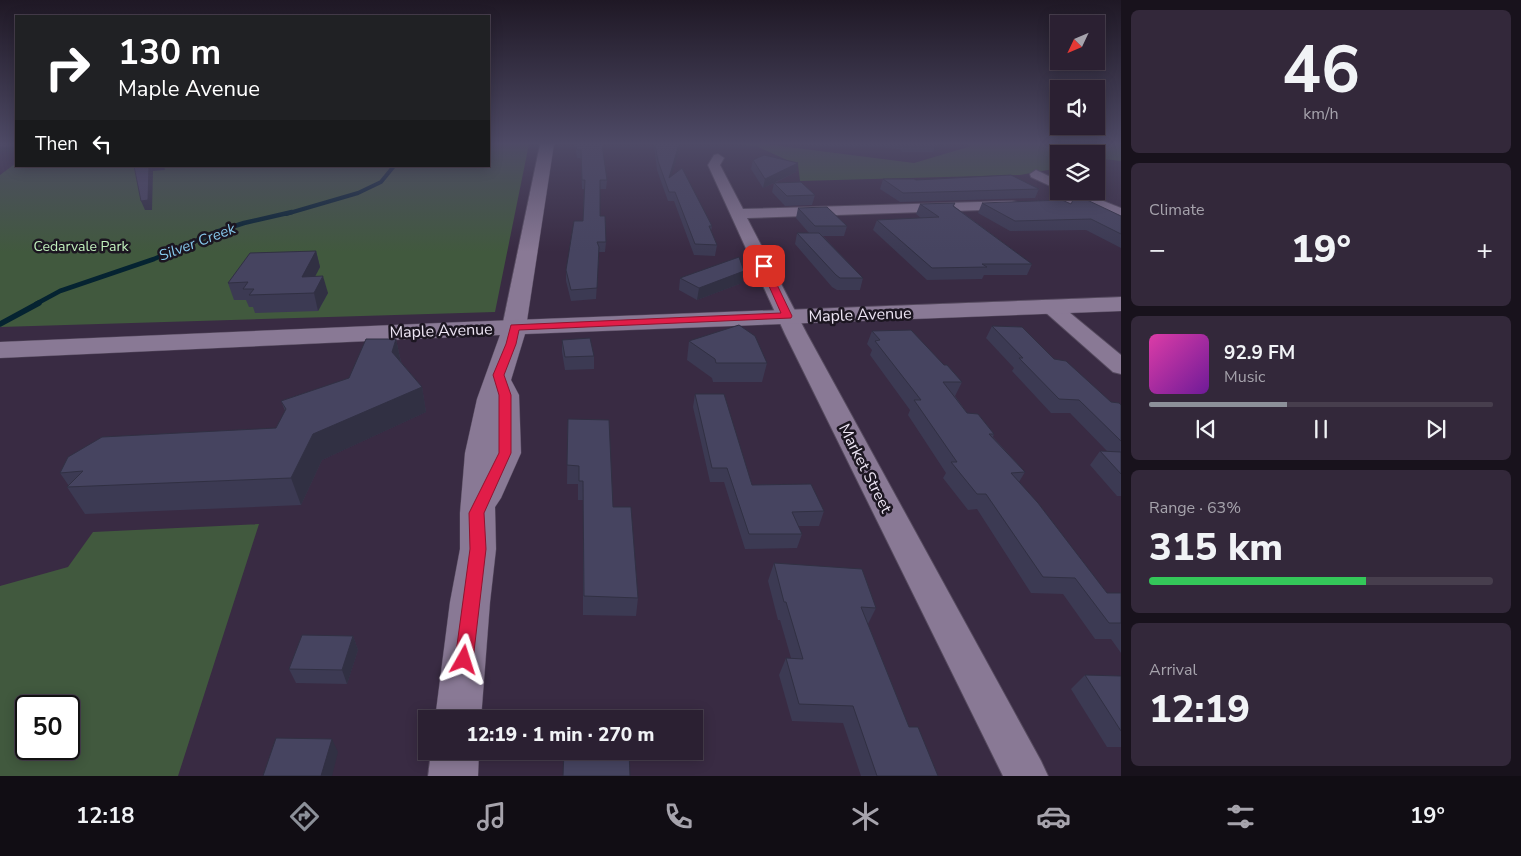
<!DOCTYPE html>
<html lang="en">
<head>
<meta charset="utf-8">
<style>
	:root { --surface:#2b2032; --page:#33283a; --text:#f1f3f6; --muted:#a6a3ac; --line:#473e4d; --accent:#8c9099 }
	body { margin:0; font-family:"Nunito Sans",sans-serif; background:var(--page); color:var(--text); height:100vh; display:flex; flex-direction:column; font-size:19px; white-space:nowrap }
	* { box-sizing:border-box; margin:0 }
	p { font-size:16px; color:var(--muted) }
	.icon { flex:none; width:28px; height:28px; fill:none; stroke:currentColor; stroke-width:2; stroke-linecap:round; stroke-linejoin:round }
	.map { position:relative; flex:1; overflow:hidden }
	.side { display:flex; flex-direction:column; gap:10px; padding:10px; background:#18121c; width:400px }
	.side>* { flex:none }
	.banner { position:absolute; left:15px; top:15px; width:475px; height:152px; border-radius:0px; box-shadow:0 2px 12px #0003,0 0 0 1px var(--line); background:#202124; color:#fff; overflow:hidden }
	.needle { width:32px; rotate:226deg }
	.tools { position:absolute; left:1050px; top:15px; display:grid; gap:10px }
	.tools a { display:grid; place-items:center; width:55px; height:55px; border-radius:0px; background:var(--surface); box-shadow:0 2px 12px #0003,0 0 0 1px var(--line); font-size:25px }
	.speed { position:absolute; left:15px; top:695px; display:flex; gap:10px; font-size:25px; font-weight:700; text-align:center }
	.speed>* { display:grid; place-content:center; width:65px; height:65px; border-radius:50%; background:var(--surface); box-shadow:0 2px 12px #0003,0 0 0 1px var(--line); line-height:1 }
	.speed .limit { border:2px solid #111; border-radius:8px; background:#fff; color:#111 }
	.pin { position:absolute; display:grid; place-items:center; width:42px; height:42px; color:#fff; margin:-21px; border-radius:10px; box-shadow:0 2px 8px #0006 }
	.me { position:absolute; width:55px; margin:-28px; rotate:6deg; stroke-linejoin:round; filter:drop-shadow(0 0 4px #0008) }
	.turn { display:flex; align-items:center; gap:18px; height:105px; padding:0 20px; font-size:22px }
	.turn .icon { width:65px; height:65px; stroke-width:2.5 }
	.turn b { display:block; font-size:35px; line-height:42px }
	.then { display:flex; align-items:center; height:48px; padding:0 20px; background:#0003; gap:10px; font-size:19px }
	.big { font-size:38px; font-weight:800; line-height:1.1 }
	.side .tile { flex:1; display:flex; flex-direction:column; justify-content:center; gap:8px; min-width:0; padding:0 18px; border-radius:8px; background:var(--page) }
	.side .dial { align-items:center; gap:0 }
	.dial b { font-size:65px; line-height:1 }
	.song { display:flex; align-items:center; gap:15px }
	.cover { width:60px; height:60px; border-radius:8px; background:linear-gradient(135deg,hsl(320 70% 55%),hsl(280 70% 35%)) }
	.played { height:5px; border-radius:2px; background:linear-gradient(90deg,var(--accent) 40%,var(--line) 40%) }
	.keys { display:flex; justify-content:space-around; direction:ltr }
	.heat { display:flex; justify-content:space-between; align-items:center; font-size:28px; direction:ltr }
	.charge { height:8px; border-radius:4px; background:linear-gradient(90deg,#34c759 63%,var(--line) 0) }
	.trip { position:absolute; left:418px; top:710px; width:285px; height:50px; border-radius:0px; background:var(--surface); box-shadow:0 2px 12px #0003,0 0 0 1px var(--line); font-weight:800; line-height:50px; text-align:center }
	.tab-bar { display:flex; height:80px; justify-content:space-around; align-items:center; background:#110d14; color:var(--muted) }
	.tab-bar .icon { width:35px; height:35px }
	.tab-bar .current { color:var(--accent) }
	.tab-bar b { font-size:22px; color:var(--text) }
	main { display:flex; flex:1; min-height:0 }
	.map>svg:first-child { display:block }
	.green { fill:#41593e; fill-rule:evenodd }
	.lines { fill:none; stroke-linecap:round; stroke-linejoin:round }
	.stream-far2 { stroke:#052331; stroke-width:4 }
	.stream-far1 { stroke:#052331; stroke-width:4.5 }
	.stream { stroke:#052331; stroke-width:5.5 }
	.minor-casing { stroke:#554a5e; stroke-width:2 }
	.tertiary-casing { stroke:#554a5e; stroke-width:1 }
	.secondary-casing { stroke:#554a5e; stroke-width:1 }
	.minor { fill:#897995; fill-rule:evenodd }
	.tertiary { fill:#897995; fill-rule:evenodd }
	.secondary { fill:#897995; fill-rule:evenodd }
	.wall { fill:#3c3a53 }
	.shaded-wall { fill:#313043 }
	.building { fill:#464460; stroke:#313043 }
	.route { fill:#e11d48; stroke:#92132f }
	.labels { text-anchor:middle; stroke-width:5; stroke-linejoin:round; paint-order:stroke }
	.far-park-label { font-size:14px; fill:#c1efbc; stroke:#1c1621 }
	.far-water-label { font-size:15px; font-style:italic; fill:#86c8ec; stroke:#1c1621 }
	.street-label { font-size:16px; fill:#ede5f4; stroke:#1c1621 }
</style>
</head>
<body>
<main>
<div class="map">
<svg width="1121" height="776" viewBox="0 0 1121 776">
	<rect width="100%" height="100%" fill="#392b43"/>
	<g class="green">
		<polygon points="489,144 529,144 495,312 0,327 0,175 16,163 16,166 489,166"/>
		<polygon points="736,144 765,144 914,163 971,146 968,144 1121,144 1121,161 1096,158 1096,154 1059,154 1059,168 1020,175 800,181 798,165 756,146"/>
		<path d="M259,524L178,776H0V586L68,567L93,532ZM26,706H69V749H26Z"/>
	</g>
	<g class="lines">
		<polyline class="stream-far2" points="286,214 358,193 381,182 394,166"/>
		<polyline class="stream-far1" points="36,304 60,291 154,259 216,232 244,223 292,212"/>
		<polyline class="stream" points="0,324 39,303"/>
		<g class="minor-casing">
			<g id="minor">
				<polygon points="718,154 724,158 720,165 743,209 1012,201 1017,202 1019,205 1017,208 1012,209 747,218 807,334 1041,761 1048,776 1003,776 785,334 708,165 714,155"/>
				<polygon points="1036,170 1059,181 1059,190 1031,177 1030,174"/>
				<polygon points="1083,193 1121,208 1121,219 1094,207 1060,208 1055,207 1053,204 1055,201 1077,199 1076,197 1078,194"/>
				<polygon points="1051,301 1058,303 1121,355 1121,374 1113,372 1044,311 1041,307 1044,303"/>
			</g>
		</g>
		<g class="tertiary-casing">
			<polygon id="tertiary" points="540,144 554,144 526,327 522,332 514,334 506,332 502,327"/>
		</g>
		<g class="secondary-casing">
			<g id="secondary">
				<polygon points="1121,297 1121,311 525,334 511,380 519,395 521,453 501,498 495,507 496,549 490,602 481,719 435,719 450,602 460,549 460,513 465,453 477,399 500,335 0,358 0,342 464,322"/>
				<polygon points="431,751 479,751 478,776 428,776"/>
			</g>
		</g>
		<use href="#minor" class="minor"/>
		<use href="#tertiary" class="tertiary"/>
		<use href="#secondary" class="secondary"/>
	</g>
	<g class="wall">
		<polygon points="575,144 602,144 607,180 606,189 600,189 600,216 606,242 605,252 599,252 596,299 571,301 566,281 566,270 583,221 584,189 582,189 581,158 577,158"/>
		<polygon points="654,144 680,144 680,148 671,176 712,226 711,231 717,245 715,256 694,255 674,201 668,201 657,170"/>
		<polygon points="798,144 949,144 933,152 902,152 899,149 857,146 856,148"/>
		<polygon points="753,160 798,163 796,172 775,183 815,195 812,205 785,206 772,192 774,183 763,188 751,169"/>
		<polygon points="883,179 916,180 1039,189 1035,198 900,202 880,189"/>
		<polygon points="955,203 954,206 1032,264 1027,275 984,275 982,279 927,280 873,230 877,220 921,218 916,214 920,204"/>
		<polygon points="982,203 1071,204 1121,216 1121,248 1086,230 1010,231 978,213"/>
		<polygon points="798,208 847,226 844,236 823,236 863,278 860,290 837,290 832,287 795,244 797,233 809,233 796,218"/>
		<polygon points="316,251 320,267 315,276 328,293 318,311 255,313 253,307 249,307 246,300 234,300 228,283"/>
		<polygon points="680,278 742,283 697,300 679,290"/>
		<polygon points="992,326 1054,359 1111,402 1121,405 1121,496 1117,496 1090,465 1100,451 1107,451 1070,413 1051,413 1012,371 1014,368 986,338"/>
		<polygon points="872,331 944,365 962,382 955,396 967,413 994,434 993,437 1025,472 1019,482 1107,593 1121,593 1121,653 1111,639 1095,639 1063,594 1031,593 977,509 968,510 943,478 946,473 908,415 910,410 870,355 872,350 867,344"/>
		<polygon points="396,339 401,362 422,387 426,412 322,460 301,505 85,514 67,487 69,486 60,473 276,428 285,411 281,401 349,378"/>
		<polygon points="562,340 594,356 594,369 565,370 562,352"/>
		<polygon points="689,341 767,363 762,382 713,382 712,378 687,360"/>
		<polygon points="695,394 752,485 824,511 819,526 798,526 802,534 797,548 745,549 724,482 710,482 693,407"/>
		<polygon points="568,419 613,507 638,598 636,616 583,615 583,500 578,500 578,484 567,484"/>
		<polygon points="774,563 876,608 868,624 909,727 938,776 861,776 843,723 792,721 779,675 786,658 791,658 780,620 778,620 768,581"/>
		<polygon points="353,636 358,650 347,684 296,683 289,669"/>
		<polygon points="1085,675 1121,676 1121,747 1107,747 1071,689"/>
	</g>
	<g class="shaded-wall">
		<polygon points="679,144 680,144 680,148 668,187 669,178"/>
		<polygon points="940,144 949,144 933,152 935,146"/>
		<polygon points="16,147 16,151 2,152 0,153 0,148"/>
		<polygon points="798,163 796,172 763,188 765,179"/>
		<polygon points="149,166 164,166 165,170 153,171 152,210 145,210 141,201"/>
		<polygon points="316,251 320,267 306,294 302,277"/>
		<polygon points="744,271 742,283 697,300 699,288"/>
		<polygon points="323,276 328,293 318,311 314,293"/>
		<polygon points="396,339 401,363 392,352"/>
		<polygon points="422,387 426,412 322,460 301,505 291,478 313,434"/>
		<polygon points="353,636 358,650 347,684 342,670"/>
		<polygon points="332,739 338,752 332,776 321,776"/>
	</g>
	<g class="building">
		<polygon points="0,144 16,144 16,147 0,148"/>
		<polygon points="576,144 602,144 607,180 600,180 600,216 605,216 606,242 597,242 599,247 597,288 571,290 566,270 574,221 583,221 585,180 582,180 581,150 577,150"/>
		<polygon points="655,144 679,144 669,178 682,168 712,226 709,226 717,245 695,244 675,192 669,192 658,161"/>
		<polygon points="901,144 940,144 935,146 904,146"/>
		<polygon points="764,155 798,163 765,179 753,160"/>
		<polygon points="134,166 149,166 148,200 141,201"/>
		<polygon points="1011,175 1039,189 903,193 883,179 914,179 916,180"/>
		<polygon points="801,182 815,195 787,196 774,183"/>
		<polygon points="1085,199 1121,216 1121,234 1091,219 1015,221 982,203 1062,200 1071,204 1073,200"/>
		<polygon points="955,203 953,206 1032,264 982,264 987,267 932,268 877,220 939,217 920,204"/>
		<polygon points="827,207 847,226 815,226 798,208"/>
		<polygon points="797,233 819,233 863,278 840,278 836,275"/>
		<polygon points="316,251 302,277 323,276 314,293 249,295 254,289 243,289 248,282 228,283 250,253"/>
		<polygon points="739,257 744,271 699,288 680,278"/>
		<polygon points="739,325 755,336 767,363 716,363 715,359 689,341"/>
		<polygon points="992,326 1022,327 1054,359 1066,361 1111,402 1119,403 1121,405 1121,441 1079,400 1059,399 1019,358 1023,358"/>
		<polygon points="911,330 944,365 947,365 962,382 943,382 967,413 978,414 994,434 989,434 1025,472 1011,473 1038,503 1107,593 1121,593 1121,623 1109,623 1075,578 1043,577 986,494 977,494 951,462 957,462 914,400 921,400 875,341 880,340 872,331"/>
		<polygon points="590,338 594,356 565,357 562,340"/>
		<polygon points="366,339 396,339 392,352 422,387 313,434 291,478 67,487 83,471 60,473 68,457 102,437 276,428 286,409 281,401 349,378"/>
		<polygon points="695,394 724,394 752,485 811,484 824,511 792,512 802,534 749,534 727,468 712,468"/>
		<polygon points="568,419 609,420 613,507 631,507 638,598 584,596 583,481 579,481 579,466 567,465"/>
		<polygon points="1100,451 1121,452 1121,474"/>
		<polygon points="774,563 862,569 876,608 861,607 909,727 918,727 938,776 877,776 853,706 799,704 786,658 803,659 786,602 784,602"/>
		<polygon points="302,635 353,636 342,670 289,669"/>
		<polygon points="1085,675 1121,676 1121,731"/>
		<polygon points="276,738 332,739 321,776 263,776"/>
		<polygon points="564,751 629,751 630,776 563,776"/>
	</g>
	<linearGradient id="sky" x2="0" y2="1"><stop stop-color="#1f1825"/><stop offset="0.57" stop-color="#4e4a66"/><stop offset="1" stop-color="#4e4a66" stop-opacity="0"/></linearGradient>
	<rect width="1121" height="252" fill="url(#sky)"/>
	<polygon class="route" points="764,264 768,266 792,316 791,318 519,330 516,344 504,375 511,395 511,453 484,513 486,549 473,660 471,666 464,669 458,666 455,660 470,549 469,513 499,453 499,395 493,375 506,344 511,325 781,313 760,266"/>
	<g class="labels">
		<g class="far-park-label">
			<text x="81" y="251">Cedarvale Park</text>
		</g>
		<g class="far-water-label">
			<text transform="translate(197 242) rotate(-21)" y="5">Silver Creek</text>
		</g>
		<g class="street-label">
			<text transform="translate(860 314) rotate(-2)" y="6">Maple Avenue</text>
			<text transform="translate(441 330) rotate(-2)" y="6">Maple Avenue</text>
			<text transform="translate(866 468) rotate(63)" y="6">Market Street</text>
		</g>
	</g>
</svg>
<div class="tools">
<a><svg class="needle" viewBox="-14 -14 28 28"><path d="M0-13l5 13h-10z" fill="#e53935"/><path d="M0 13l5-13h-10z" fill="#a6a3ac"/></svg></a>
<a><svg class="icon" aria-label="sound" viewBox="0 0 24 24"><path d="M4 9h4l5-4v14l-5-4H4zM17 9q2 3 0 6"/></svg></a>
<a><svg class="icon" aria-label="layers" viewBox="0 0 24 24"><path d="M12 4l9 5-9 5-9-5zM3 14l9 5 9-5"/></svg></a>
</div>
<div class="speed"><div class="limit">50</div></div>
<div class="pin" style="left:764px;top:266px;background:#d93025"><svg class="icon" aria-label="arrive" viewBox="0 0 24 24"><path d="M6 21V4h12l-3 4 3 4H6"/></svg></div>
<svg class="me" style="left:464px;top:660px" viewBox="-20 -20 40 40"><path d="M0-17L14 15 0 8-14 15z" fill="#e11d48" stroke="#fff" stroke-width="4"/></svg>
<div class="trip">12:19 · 1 min · 270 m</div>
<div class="banner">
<div class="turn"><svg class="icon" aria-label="right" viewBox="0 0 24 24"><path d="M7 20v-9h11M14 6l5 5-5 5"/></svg><div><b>130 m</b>Maple Avenue</div></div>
<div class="then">Then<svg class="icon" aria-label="left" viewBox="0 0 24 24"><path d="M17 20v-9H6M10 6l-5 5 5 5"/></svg></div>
</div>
</div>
<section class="side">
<div class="tile dial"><b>46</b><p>km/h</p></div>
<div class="tile"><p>Climate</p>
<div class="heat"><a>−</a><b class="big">19°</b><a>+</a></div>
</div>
<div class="tile">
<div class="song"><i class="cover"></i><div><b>92.9 FM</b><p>Music</p></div></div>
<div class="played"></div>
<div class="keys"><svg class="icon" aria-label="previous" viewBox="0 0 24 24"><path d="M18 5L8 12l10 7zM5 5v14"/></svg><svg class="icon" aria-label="pause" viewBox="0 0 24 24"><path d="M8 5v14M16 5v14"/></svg><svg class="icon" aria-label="next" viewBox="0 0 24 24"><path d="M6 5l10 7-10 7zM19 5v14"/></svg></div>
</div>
<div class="tile"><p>Range · 63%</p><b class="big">315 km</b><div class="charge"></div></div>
<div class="tile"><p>Arrival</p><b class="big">12:19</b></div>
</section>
</main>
<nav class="tab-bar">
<b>12:18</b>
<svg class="icon current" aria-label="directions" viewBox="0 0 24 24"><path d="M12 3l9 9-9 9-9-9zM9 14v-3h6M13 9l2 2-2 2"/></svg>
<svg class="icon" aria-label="music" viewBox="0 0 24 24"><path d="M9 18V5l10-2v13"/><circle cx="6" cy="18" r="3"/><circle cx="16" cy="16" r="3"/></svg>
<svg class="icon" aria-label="phone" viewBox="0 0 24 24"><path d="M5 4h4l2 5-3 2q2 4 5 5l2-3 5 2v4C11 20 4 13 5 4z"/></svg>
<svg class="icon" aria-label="climate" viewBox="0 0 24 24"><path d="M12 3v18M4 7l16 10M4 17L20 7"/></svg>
<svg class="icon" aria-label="car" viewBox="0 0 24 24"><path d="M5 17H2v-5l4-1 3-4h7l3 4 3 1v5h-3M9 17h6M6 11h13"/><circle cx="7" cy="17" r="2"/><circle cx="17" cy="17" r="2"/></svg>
<svg class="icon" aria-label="filters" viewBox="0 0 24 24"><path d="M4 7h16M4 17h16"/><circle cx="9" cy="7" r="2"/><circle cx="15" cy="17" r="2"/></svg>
<b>19°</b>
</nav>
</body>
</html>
